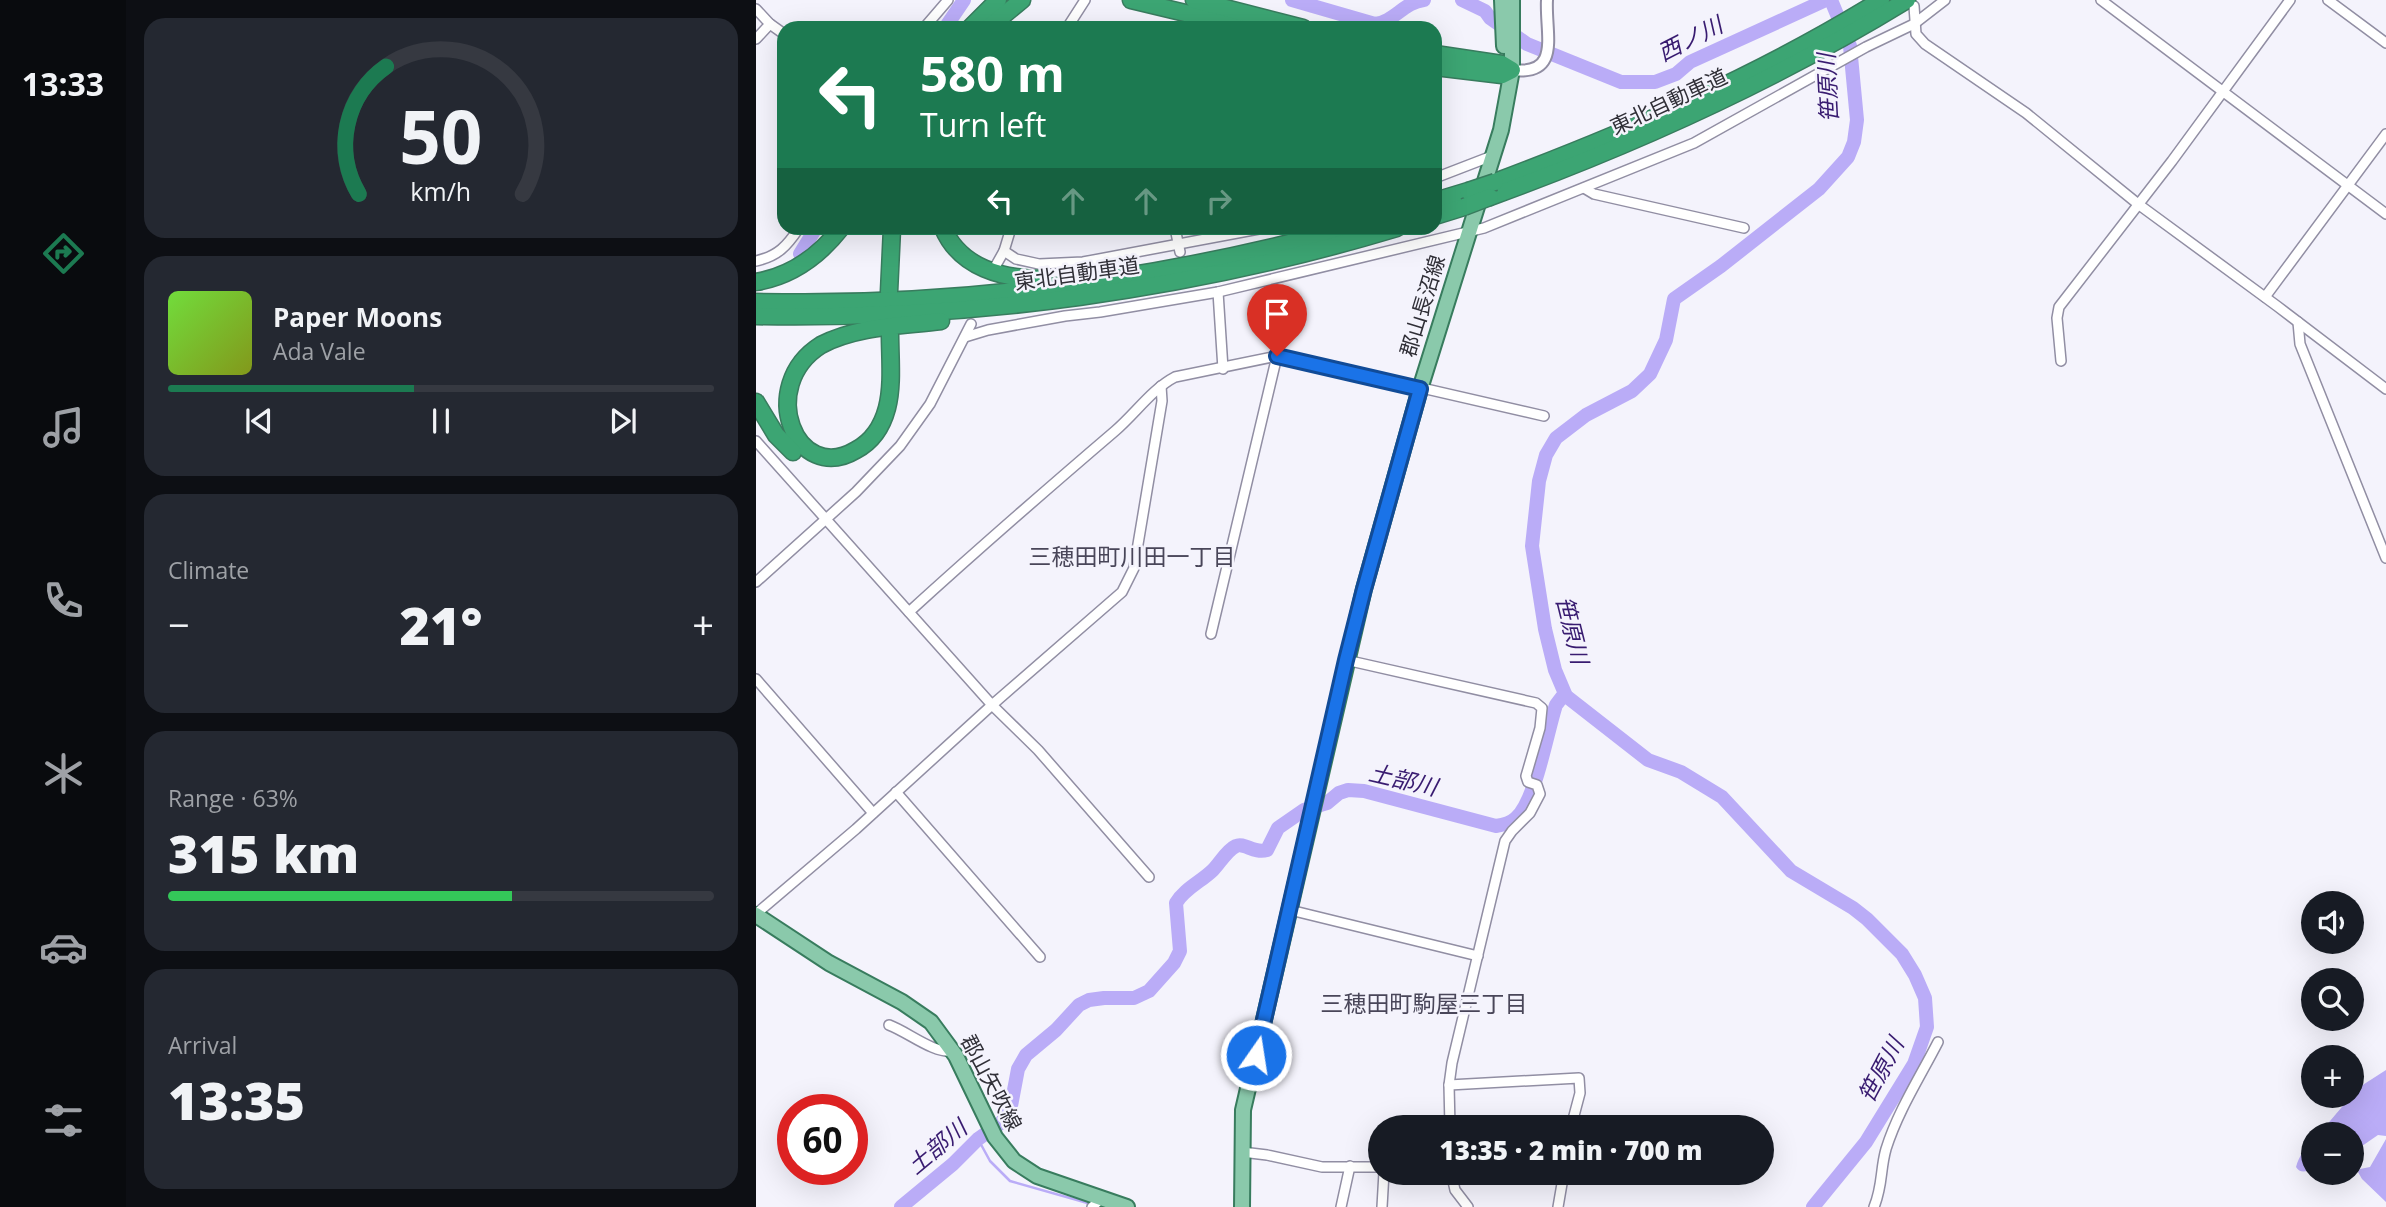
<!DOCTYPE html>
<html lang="en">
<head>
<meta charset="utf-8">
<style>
	:root { --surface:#171b24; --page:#242831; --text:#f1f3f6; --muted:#9ea1a6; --line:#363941; --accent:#1c7a51 }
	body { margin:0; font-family:"Open Sans","Noto Sans JP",sans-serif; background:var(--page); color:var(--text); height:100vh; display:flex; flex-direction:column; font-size:26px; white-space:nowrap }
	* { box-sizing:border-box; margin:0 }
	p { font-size:23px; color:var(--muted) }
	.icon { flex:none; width:38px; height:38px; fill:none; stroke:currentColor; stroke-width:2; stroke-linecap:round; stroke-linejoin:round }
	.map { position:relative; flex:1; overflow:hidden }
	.sheet { display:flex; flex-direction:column; gap:18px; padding:18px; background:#0d0f14; width:630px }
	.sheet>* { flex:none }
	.top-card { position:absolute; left:21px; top:21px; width:665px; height:214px; border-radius:21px; box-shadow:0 7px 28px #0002; background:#1c7a51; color:#fff; overflow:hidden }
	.fabs { position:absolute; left:1545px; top:891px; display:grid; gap:14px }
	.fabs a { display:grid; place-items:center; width:63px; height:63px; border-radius:50%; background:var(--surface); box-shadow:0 7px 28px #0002; font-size:35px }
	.speed { position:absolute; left:21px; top:1094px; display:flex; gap:14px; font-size:35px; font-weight:700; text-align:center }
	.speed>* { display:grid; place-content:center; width:91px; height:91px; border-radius:50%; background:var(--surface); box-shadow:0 7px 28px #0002; line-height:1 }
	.speed .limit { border:10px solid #d22; background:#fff; color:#111 }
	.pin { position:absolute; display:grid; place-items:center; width:60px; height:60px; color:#fff; margin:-72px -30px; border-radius:50% 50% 50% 0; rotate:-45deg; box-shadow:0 0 7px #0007 }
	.pin .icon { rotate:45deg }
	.me { position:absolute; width:77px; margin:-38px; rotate:13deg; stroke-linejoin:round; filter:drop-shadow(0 0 5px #0008) }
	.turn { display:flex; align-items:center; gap:24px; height:147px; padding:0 28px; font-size:32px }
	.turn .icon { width:91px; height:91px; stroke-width:2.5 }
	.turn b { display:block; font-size:49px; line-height:60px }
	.lanes { display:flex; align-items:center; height:66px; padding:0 28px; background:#0003; justify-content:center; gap:35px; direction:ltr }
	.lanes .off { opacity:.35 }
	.big { font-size:52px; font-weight:800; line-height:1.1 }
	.sheet .card { flex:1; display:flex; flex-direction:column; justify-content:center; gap:10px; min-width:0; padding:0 24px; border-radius:21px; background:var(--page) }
	.sheet .dial { align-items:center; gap:0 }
	.dial svg { height:182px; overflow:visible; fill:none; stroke:var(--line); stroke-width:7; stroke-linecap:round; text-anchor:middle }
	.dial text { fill:var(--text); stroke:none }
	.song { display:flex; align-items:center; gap:21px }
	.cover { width:84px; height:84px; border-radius:10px; background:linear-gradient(135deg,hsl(100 70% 55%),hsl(70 70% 35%)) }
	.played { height:7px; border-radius:4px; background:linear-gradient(90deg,var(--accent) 45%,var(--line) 45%) }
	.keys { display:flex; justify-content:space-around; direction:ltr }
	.heat { display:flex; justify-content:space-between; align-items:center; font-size:38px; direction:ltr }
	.charge { height:10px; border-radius:5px; background:linear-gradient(90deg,#34c759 63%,var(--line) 0) }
	.trip { position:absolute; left:612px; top:1115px; width:406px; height:70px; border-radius:35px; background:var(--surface); box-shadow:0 7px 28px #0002; font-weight:800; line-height:70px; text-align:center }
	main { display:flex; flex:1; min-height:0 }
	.dock { display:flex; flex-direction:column; width:126px; justify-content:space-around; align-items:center; background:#090b0e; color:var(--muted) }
	.dock .icon { width:49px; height:49px }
	.dock .current { color:var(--accent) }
	.dock b { font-size:32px; color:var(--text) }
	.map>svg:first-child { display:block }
	.water { fill:#baacf7 }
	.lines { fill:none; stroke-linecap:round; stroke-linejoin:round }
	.stream { stroke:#baacf7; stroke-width:2.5 }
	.river { stroke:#baacf7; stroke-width:14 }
	.minor-casing { stroke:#918ea3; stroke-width:12 }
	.tertiary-casing { stroke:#918ea3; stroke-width:14 }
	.primary-casing { stroke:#387c5e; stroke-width:18 }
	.motorway-casing { stroke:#387c5e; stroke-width:19 }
	.minor { stroke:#fff; stroke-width:9 }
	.tertiary { stroke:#fff; stroke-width:10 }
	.primary { stroke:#8ac9ab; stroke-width:14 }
	.motorway { stroke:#3ca573; stroke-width:16 }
	.motorway-bridge-casing { stroke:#387c5e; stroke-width:19; stroke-linecap:butt }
	.motorway-bridge { stroke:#3ca573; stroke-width:16 }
	.route-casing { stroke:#114b97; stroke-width:18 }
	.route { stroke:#1a73e8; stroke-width:12 }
	.labels { text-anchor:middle; stroke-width:5; stroke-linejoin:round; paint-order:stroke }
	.street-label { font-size:21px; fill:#302f37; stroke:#f4f3fc }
	.water-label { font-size:23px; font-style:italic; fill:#381b70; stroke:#f4f3fc }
	.neighbourhood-label { font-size:23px; fill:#494659; stroke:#f4f3fc }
</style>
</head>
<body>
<main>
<nav class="dock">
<b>13:33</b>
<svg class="icon current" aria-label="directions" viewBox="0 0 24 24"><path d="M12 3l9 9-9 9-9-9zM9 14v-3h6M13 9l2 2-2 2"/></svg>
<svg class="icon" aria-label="music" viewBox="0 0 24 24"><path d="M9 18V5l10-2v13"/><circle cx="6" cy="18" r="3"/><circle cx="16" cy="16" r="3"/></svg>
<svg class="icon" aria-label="phone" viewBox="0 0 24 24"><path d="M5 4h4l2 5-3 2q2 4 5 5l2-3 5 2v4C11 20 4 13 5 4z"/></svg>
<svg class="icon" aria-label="climate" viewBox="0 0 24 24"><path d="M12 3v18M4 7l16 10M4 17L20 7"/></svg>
<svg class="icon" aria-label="car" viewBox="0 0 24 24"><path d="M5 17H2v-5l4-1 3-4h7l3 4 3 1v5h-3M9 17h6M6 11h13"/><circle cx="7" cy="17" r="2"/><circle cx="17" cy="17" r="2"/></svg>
<svg class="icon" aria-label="filters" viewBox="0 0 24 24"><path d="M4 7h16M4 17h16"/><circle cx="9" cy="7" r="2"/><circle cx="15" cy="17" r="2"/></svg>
</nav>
<section class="sheet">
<div class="card dial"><svg viewBox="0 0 100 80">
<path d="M14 69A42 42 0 1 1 86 69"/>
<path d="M14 69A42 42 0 0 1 26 13" stroke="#1c7a51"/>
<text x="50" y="56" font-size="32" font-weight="700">50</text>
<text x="50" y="72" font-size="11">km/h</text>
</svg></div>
<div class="card">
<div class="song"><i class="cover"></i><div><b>Paper Moons</b><p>Ada Vale</p></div></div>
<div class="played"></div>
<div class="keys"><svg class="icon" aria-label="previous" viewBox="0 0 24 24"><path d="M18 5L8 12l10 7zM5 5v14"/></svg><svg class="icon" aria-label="pause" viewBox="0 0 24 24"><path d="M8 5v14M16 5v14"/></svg><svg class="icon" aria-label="next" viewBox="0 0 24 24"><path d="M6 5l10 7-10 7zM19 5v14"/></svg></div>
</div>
<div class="card"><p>Climate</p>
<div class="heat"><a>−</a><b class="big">21°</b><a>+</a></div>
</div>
<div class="card"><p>Range · 63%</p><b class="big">315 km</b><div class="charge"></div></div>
<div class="card"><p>Arrival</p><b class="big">13:35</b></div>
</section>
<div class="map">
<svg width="1630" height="1207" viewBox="0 0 1630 1207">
	<rect width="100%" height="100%" fill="#f4f3fc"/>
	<g class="water">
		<polygon points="1630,1070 1630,1136 1622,1135 1606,1146 1596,1150 1596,1134 1563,1134 1602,1088"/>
		<polygon points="1630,1139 1630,1202 1606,1179 1602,1172 1604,1169 1614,1167"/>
		<path d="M1557,1140V1169C1551,1171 1544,1174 1540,1167C1543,1156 1549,1148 1557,1140Z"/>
	</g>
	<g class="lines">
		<polyline class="stream" points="222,1139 234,1161 254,1181 335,1204"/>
		<g class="river">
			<path d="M536,0L619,24C638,22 648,2 668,0"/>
			<polyline points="706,0 729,11 734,18 771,44 865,82 899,82 920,74 934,62 1070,0"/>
			<polyline points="189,28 208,0"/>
			<polyline points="44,254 60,228"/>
			<path d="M145,1207L197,1164L222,1139L246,1122L255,1106L262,1069L270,1055L300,1030L323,1005L333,1000L348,998H378L393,991L418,963L424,951L420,903C428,889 446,881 457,870C464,863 471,850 480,846C488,842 498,854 511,850L522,828L548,810L571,803L583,793L592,790L608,791L740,826C747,825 755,823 760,818C780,800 791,732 800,705L806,697L810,696"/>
			<polyline points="1057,1207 1110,1142 1158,1064 1171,1027 1169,998 1159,975 1146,954 1111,919 1097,908 1035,871 966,797 925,772 892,760 810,696 799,670 789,629 776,546 783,481 790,455 800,438 830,415 876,391 894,374 910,340 918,299 965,266 1063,189 1092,157 1098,142 1101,120 1094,46 1075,0"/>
		</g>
		<g class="minor-casing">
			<g id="minor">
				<polyline points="1345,0 1630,214"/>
				<polyline points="1572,0 1630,43"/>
				<polyline points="1158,6 1160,34 1169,44 1270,113 1382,204 1521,306 1630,389"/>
				<polyline points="0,9 14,24 28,34"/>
				<polyline points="168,28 192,0"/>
				<polyline points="311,28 329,0"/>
				<polyline points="0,39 14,24"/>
				<polyline points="679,178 736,156"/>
				<polyline points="828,188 838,194 988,228"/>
				<polyline points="419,228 424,252"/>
				<polyline points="248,251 260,259 283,264 327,262 508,228"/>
				<path d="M0,261C22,256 31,246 43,228"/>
				<polyline points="239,267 248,251 255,228"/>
				<polyline points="462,292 467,369"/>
				<polyline points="1509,297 1630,134"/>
				<polyline points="1542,322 1544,344 1630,558"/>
				<polyline points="209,337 232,330 309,316 344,312 462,292 728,228 938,143 1110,47 1158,24 1189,0"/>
				<polyline points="1305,361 1301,318 1303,307 1416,161 1534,0"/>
				<polyline points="0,441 236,705 282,750 393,877"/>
				<polyline points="0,582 100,492 144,446 174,404 215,324"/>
				<path d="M153,612C221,550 290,490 359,431C379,414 396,389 419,377L521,356L531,357L788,416"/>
				<polyline points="455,634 521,356"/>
				<polyline points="590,660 780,703 786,708 784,728 770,776 772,782 781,785 784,794 774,813 756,831 749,841 696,1063 693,1085 694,1127"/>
				<polyline points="0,679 117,813"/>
				<polyline points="140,792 284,957"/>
				<polyline points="534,910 722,956"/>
				<polyline points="0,914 100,829 236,705 366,592 378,568 406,401 405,386"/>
				<path d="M133,1025C152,1032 178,1054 197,1051"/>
				<polyline points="693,1085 823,1078 824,1093 815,1127"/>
				<polyline points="486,1152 511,1155 566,1167 625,1167"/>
				<polyline points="695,1172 699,1190 712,1207"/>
				<polyline points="336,1207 345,1199"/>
				<polyline points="585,1207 594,1166"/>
				<polyline points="626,1207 628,1172"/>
				<polyline points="802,1207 808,1172"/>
				<path d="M1118,1207C1127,1185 1124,1170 1130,1149C1142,1111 1164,1077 1182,1042"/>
			</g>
		</g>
		<g class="tertiary-casing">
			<path id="tertiary" d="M756,70C806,76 789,34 791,0"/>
		</g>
		<g class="primary-casing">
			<g id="primary">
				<polyline points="746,0 748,46"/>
				<polyline points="0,915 73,963 146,1002 175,1022 200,1056 239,1137 258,1161 281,1176 371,1207"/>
				<polyline points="486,1207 487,1110 608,589 664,389 745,130 756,70 756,0"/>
			</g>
		</g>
		<g class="motorway-casing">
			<g id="motorway">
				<polyline points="375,0 492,28"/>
				<polyline points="438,0 547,28"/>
				<polyline points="214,28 242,0"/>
				<polyline points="232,28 266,0"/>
				<polyline points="679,54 746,64 756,70 746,75 679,67"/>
				<path d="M739,182C872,132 1004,75 1125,0"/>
				<path d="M734,197C880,144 1019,81 1151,0"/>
				<polyline points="679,201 712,191"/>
				<polyline points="679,216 708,207"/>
				<path d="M187,228C204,268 247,279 287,279"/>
				<path d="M0,282C36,276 63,256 85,228"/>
				<polyline points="133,292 136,228"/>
				<path d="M0,302C199,307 400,280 592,228"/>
				<path d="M0,316C216,320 435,290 641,228"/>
				<path d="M134,333C134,358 137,385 131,408C126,427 117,441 100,450C40,486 0,386 65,345C101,326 146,326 185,321"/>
				<polyline points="0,402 20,435 37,452"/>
			</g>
		</g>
		<use href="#minor" class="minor"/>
		<use href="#tertiary" class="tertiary"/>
		<use href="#primary" class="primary"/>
		<use href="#motorway" class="motorway"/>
		<g class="motorway-bridge-casing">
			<g id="motorway-bridge">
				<polyline points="712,191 739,182"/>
				<polyline points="708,207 734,197"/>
			</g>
		</g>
		<use href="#motorway-bridge" class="motorway-bridge"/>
	</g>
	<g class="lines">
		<g class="route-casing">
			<polyline id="route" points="500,1055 590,660 608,589 664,389 521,356"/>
		</g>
		<use href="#route" class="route"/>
	</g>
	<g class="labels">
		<g class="street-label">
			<text transform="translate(913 102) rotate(-25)" y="7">東北自動車道</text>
			<text transform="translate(321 274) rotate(-8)" y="7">東北自動車道</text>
			<text transform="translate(667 306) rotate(-73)" y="7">郡山長沼線</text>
			<text transform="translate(235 1083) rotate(62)" y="7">郡山矢吹線</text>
		</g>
		<g class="water-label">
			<text transform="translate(934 39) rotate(-27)" y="8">西ノ川</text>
			<text transform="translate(1072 88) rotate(-93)" y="8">笹原川</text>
			<text transform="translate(816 630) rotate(76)" y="8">笹原川</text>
			<text transform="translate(647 780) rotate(13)" y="8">土部川</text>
			<text transform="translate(1125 1070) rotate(-62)" y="8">笹原川</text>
			<text transform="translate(181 1147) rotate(-40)" y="8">土部川</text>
		</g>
		<g class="neighbourhood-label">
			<text x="376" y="565">三穂田町川田一丁目</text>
			<text x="668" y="1012">三穂田町駒屋三丁目</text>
		</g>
	</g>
</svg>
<div class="fabs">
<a><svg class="icon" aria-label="sound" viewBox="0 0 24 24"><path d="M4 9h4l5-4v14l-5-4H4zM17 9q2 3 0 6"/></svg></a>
<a><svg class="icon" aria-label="search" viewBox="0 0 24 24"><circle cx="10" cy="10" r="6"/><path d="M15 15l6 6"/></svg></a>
<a>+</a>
<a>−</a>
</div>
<div class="speed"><div class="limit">60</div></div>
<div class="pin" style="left:521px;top:356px;background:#d93025"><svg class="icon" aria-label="arrive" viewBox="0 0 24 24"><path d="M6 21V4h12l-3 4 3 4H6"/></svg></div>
<svg class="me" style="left:500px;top:1055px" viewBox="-20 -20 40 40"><circle r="17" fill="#1a73e8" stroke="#fff" stroke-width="3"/><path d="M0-11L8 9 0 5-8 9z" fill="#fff"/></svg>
<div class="trip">13:35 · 2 min · 700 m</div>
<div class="top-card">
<div class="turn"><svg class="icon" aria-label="left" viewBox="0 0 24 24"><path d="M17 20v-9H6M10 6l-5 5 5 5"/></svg><div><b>580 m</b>Turn left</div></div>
<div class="lanes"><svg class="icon" aria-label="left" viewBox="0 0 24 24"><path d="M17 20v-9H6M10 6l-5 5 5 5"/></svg><svg class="icon off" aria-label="ahead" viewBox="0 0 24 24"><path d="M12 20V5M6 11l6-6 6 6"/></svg><svg class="icon off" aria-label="ahead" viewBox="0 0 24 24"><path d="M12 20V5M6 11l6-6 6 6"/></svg><svg class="icon off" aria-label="right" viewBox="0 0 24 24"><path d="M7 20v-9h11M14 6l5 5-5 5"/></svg></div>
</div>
</div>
</main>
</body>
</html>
